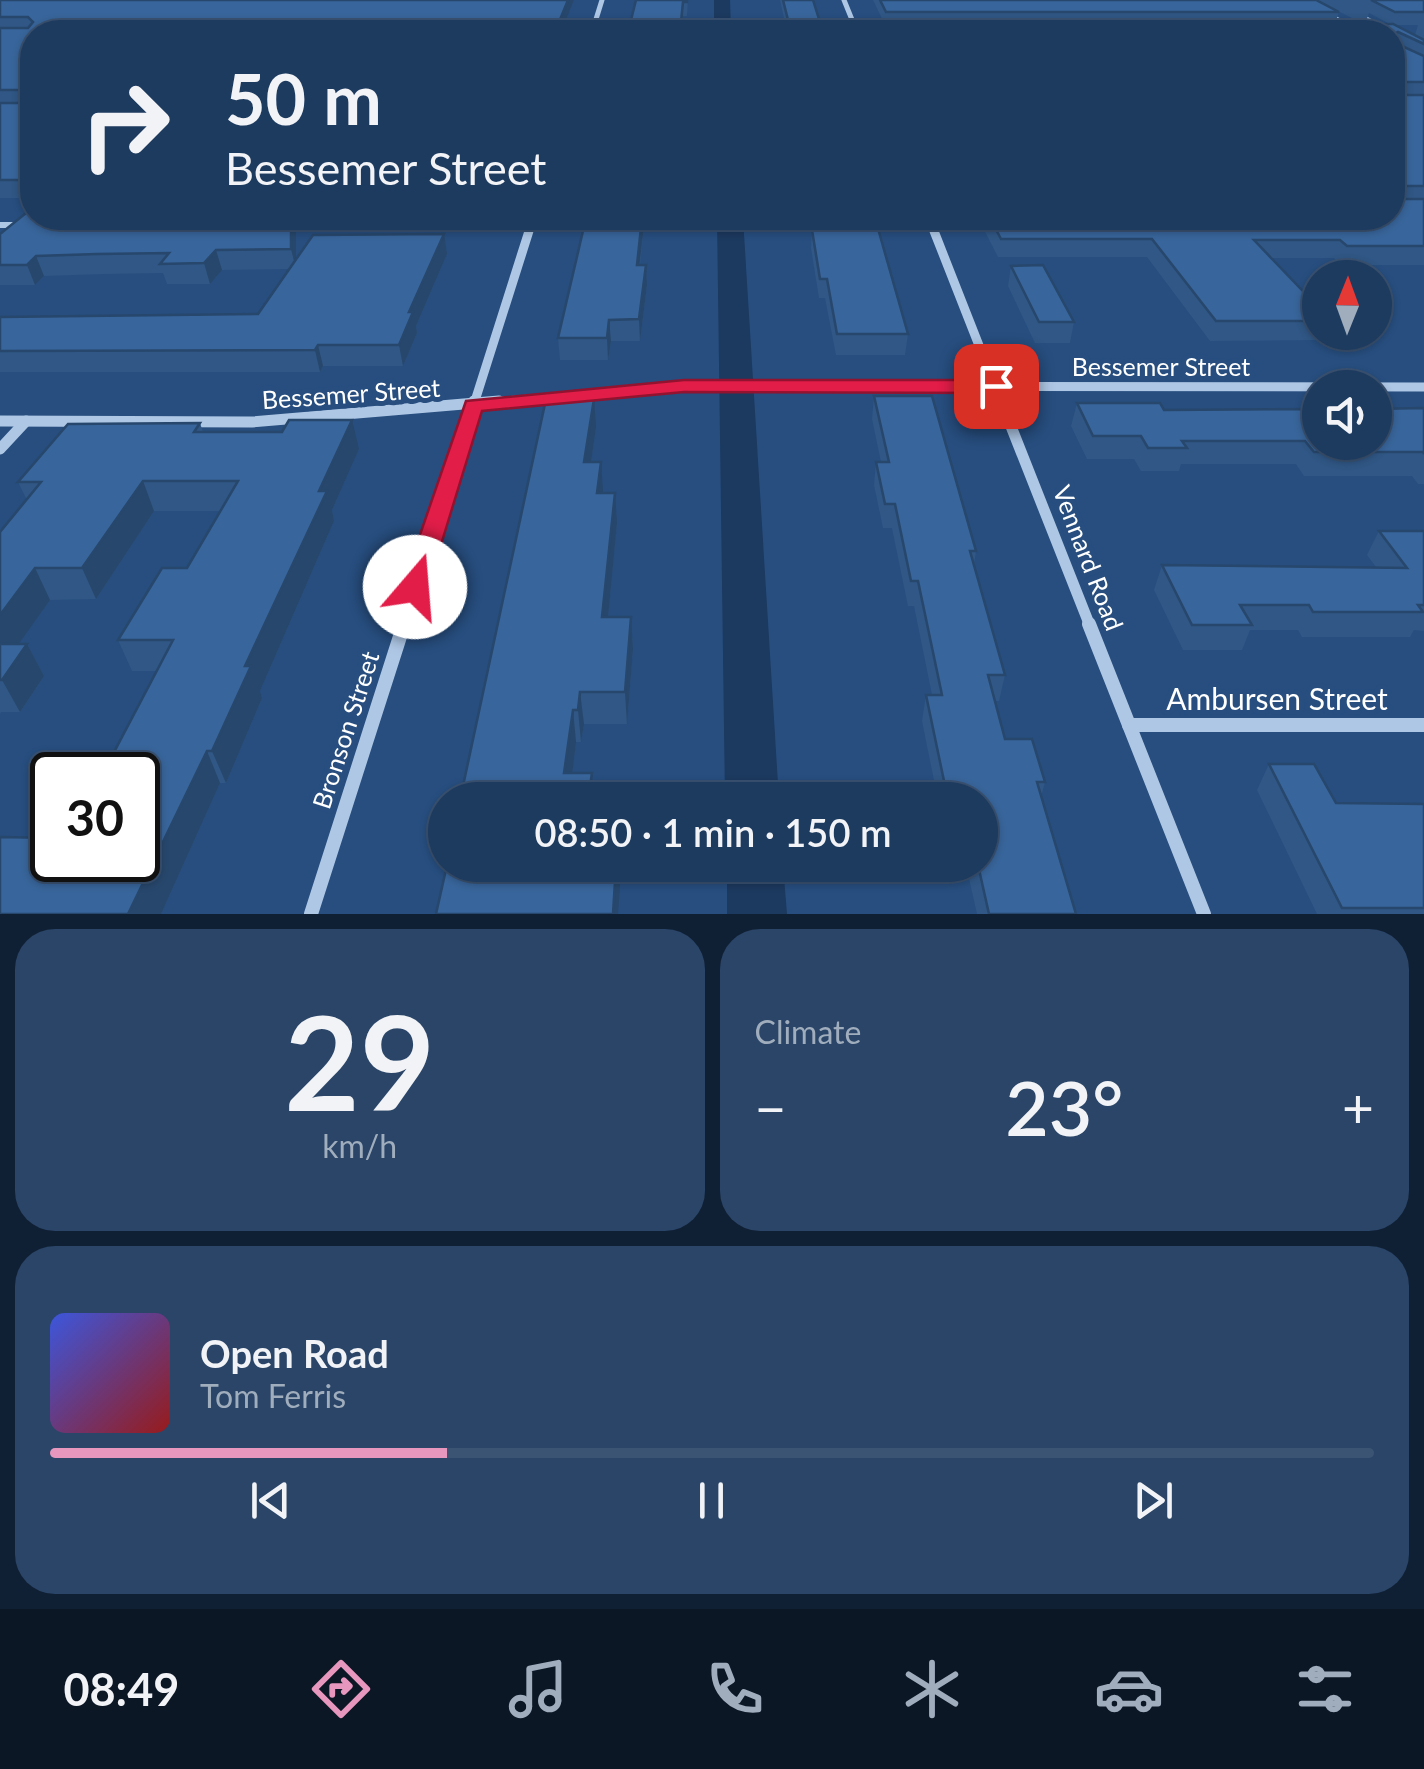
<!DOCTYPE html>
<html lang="en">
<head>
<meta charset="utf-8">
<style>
	:root { --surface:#1d3a5f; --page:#2a4568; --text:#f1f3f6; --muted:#a0adbd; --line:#3b5474; --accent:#e797bd }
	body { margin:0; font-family:Lato,sans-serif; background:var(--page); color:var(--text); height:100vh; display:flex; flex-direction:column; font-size:38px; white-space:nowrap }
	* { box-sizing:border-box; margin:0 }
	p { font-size:32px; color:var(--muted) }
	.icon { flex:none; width:55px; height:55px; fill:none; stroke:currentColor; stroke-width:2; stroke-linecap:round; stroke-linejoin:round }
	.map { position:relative; height:914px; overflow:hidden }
	.sheet { display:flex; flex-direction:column; gap:15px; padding:15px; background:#102034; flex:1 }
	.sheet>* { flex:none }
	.guide { position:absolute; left:20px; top:20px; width:1385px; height:210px; border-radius:40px; box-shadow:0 2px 8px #0004,0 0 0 2px var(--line); background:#1d3a5f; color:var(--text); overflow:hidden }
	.needle { width:65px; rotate:1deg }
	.tools { position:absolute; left:1302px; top:260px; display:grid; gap:20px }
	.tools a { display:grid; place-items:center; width:90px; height:90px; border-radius:50%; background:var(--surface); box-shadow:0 2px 8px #0004,0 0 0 2px var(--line); font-size:50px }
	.speed { position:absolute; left:30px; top:752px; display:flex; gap:20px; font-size:50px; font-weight:700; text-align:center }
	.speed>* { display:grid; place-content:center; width:130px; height:130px; border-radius:50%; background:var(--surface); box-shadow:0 2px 8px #0004,0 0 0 2px var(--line); line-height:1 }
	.speed .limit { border:5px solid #111; border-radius:15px; background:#fff; color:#111 }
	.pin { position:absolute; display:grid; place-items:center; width:85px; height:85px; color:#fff; margin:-42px; border-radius:20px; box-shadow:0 5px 15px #0006 }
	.me { position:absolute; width:110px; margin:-55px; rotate:18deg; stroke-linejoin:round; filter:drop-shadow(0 0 8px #0008) }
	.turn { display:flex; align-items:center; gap:35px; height:210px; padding:0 40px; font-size:45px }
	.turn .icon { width:130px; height:130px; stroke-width:2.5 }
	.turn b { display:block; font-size:70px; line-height:85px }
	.big { font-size:75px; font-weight:600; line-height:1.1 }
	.sheet .widget { flex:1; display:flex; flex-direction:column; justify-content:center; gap:15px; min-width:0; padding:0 35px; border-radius:40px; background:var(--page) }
	.sheet .dial { align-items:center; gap:0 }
	.dial b { font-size:130px; line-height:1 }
	.song { display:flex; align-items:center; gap:30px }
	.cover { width:120px; height:120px; border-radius:15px; background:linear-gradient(135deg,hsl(230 70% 55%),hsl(0 70% 35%)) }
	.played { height:10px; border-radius:5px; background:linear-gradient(90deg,var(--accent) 30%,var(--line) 30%) }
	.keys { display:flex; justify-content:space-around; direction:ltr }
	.heat { display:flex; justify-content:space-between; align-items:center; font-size:55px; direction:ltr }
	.sheet .tiles { flex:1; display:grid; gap:15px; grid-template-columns:1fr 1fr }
	.widget:last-child { grid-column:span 2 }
	.trip { position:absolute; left:428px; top:782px; width:570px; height:100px; border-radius:50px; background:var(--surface); box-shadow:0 2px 8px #0004,0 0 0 2px var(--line); font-weight:600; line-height:100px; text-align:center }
	.dock { display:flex; height:160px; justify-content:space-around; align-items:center; background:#0c1726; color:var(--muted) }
	.dock .icon { width:70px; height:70px }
	.dock .active { color:var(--accent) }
	.dock b { font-size:45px; color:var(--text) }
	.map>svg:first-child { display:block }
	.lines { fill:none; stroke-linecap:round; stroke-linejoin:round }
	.canal { fill:#1c395f; fill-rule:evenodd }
	.minor-far4 { stroke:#aec7e5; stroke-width:5 }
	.minor-far3 { stroke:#aec7e5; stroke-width:6 }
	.minor-far2 { stroke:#aec7e5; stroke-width:9 }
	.minor-far1 { stroke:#aec7e5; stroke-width:11 }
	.minor { stroke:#aec7e5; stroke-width:14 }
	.tertiary { fill:#aec7e5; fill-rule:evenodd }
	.wall { fill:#305785; fill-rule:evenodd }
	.shaded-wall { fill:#27476c }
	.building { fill:#38659b; stroke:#27476c; stroke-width:2.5 }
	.route { fill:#e11d48; stroke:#92132f; stroke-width:2.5 }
	.labels { text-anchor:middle; stroke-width:10; stroke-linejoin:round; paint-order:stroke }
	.street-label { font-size:25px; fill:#fff; stroke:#274e7f }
	.near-street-label { font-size:30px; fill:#fff; stroke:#274e7f }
</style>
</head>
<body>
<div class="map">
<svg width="1424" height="914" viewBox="0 0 1424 914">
	<rect width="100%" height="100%" fill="#274e7f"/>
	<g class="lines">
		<g class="canal">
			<polygon points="714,0 730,0 731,32 714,32"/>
			<polygon points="717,218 743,218 779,800 725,800"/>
			<polygon points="727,865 783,865 787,914 727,914"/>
		</g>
		<g class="minor-far4">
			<polyline points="844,0 857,32"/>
			<polyline points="856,31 905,31"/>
			<polyline points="592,32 602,0"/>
		</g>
		<g class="minor-far3">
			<polyline points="929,218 935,233"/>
			<polyline points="281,223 532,222"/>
			<polyline points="0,225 24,225"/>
			<polyline points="528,233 533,218"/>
		</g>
		<g class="minor-far2">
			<polyline points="934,231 1002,404"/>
			<polyline points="469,404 685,386 1424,387"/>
			<polyline points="474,404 529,231"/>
		</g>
		<g class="minor-far1">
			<polyline points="1001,401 1090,626"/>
			<polyline points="0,421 252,422 499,401"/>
			<polyline points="0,449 26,421"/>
			<polyline points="403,626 474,401"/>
		</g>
		<g class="minor">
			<polyline points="1089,624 1204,914"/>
			<polyline points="1129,725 1424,725"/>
			<polyline points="311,914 404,624"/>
		</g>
		<g class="tertiary">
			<polygon points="1299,0 1308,0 1364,32 1355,32"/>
			<polygon points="1327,0 1337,0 1395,32 1386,32"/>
		</g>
	</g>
	<g class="wall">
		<polygon points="0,0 574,0 561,32 32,32 32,198 0,198"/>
		<polygon points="636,0 688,0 687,16 683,16"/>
		<polygon points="780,0 813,0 823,32 787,32"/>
		<path d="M873,0H1424V265H1340L1334,258H1272L1320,309V332H1327L1324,340L1210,341L1147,257H998L978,218H1392V32H891L892,25H885ZM1320,2L1364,24H1335L1339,12ZM1369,13L1390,24H1365ZM1394,25H1418L1415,35Z"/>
		<polygon points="32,218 293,218 296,230 296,258 447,254 416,326 417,333 403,366 323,366 320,372 0,372 0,317 258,314 289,269 222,270 210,284 167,284 163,273 104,274 44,276 35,285 0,285 0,234"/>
		<polygon points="586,218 645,218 640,265 646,265 647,285 640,341 611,341 608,360 560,360 558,338"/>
		<polygon points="820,218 875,218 908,334 905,355 836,355 825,298 819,298 811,248 812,230 822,229"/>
		<polygon points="1011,266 1074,322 1070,343 1035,343 1008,286"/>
		<polygon points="874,396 976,551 974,565 1005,675 999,701 995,701 1005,739 1045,782 1041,797 1076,914 977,914 966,865 932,866 980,865 980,800 938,800 922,721 926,695 932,695 914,606 908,606 892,528 883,528 874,485 876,462 881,462 872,419"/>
		<polygon points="1077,403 1164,410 1424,408 1424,484 1418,484 1412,476 1304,476 1296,464 1181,464 1179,471 1141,471 1134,459 1087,459 1071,426"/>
		<polygon points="200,423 203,432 359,449 332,510 334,521 260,691 262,698 226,783 220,783 161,914 0,914 138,860 156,671 132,671 118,640 187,568 220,511 154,511 96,599 50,600 18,644 27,644 44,676 20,712 1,712 0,714 0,532 27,500 18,482"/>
		<polygon points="596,427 591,462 603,493 617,523 608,617 631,617 633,649 627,724 584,724 581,742 576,742 572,773 592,773 594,800 460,800"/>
		<polygon points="1379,531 1424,531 1424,631 1414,630 1410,637 1302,637 1298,630 1250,630 1242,650 1183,650 1154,590 1162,565 1376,567 1367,555"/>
		<polygon points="1269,764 1336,803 1424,804 1424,914 1317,914 1257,790"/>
	</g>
	<g class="shaded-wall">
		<polygon points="568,0 574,0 561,32 555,32"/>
		<polygon points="291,218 293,218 296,230 296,269 291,249"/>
		<polygon points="642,218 645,218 637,285 637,265"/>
		<polygon points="444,234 447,254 416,326 417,333 403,366 399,345 409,312"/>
		<polygon points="216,250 222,270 210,284 204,263"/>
		<polygon points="36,256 44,276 35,285 27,265"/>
		<polygon points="646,265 647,285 640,341 639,319"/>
		<polygon points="609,320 611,341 608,360 607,338"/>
		<polygon points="318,345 323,366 320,372 315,350"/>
		<polygon points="594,399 596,427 587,491 584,462"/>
		<polygon points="352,420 359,449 332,510 334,521 260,691 262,698 226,783 212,751 245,666 319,491"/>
		<polygon points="601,462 603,491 599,523 597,493"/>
		<polygon points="143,481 154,511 96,599 82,568"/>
		<polygon points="615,493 617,523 605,649 602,617"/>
		<polygon points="35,568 50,600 0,670 0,615"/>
		<polygon points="631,617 633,649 627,724 625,692"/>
		<polygon points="27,644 44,676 20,712 2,680"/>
		<polygon points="580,692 584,724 581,742 578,710"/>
		<polygon points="573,710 576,742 569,800 564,773"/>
		<polygon points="207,751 220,783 161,914 128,914"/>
		<polygon points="592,773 594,800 588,800"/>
		<polygon points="616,865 618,865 620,886 618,914 613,914"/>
	</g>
	<g class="building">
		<polygon points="0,0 568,0 555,32 32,32 32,97 27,90 0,90 0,28 28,28 33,22 28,17 0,17"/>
		<polygon points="636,0 687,0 687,2 683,2 680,32 628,32"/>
		<polygon points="783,0 813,0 823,32 791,32"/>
		<polygon points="880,0 1316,0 1339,12 886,12"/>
		<polygon points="1371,0 1424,0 1424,12 1395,12"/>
		<polygon points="892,24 1393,24 1424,40 1424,44 1398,32 1394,34 1393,42 1424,56 1424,82 1397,82 1392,86 1392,32 896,32"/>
		<polygon points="1392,90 1396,95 1424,95 1424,186 1398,186 1392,193"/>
		<polygon points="32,98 32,180 0,180 0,103 27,103"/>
		<polygon points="1392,194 1398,199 1424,199 1424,246 1347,246 1340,240 1254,240 1320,309 1320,321 1216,321 1152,239 1001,239 990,218 1392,218"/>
		<polygon points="26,213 32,213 32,218 291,218 291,249 216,250 204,263 160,264 169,253 97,254 36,256 27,265 0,265 0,234"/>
		<polygon points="586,218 642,218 637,265 646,265 639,319 609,320 607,338 558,338"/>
		<polygon points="825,218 875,218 908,334 837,334 827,279 820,279 812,230 827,229"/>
		<polygon points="444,234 409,312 413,312 399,345 318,345 315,350 0,351 0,317 258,314 313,235"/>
		<polygon points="1043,265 1074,322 1039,322 1011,266"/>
		<polygon points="874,396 932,396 976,551 970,551 1005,675 988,675 1005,739 1032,739 1045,782 1037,782 1076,914 989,914 978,865 980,865 980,800 948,800 926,695 942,695 918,581 911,581 895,504 885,504 876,462 889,462"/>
		<polygon points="546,399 594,399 584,462 601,462 597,493 615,493 602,617 631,617 625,692 580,692 578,710 573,710 564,773 592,773 588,800 460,800"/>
		<polygon points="1077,403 1160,403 1164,410 1320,409 1320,442 1375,442 1375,409 1424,408 1424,454 1423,452 1314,452 1305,441 1182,441 1187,448 1148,448 1141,436 1093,436"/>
		<polygon points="289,420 352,420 319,491 327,491 245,666 251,666 212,751 207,751 128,914 0,914 0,837 52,838 52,860 138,860 138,775 102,775 173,640 118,640 162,568 187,568 238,481 143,481 82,568 35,568 0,615 0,532 41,482 18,482 68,424 200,423 194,432 282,432"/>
		<polygon points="1379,531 1424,531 1424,605 1418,605 1423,612 1313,612 1309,605 1240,605 1252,625 1192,625 1162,565 1407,568"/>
		<polygon points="0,644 27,644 2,680 0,680"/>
		<polygon points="1269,764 1314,764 1336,803 1424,804 1424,908 1342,908"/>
		<polygon points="447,865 616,865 613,914 436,914"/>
	</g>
	<polygon class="route" points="684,380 996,380 1007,386 996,393 684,392 482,411 428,587 425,593 406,593 402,587 466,401"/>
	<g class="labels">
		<g class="street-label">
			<text x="1161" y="376">Bessemer Street</text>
			<text transform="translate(351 394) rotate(-4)" y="9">Bessemer Street</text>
			<text transform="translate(1088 558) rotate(69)" y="9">Vennard Road</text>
			<text transform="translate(346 730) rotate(-72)" y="9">Bronson Street</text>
		</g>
		<g class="near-street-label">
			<text x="1277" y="710">Ambursen Street</text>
		</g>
	</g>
</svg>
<div class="tools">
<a><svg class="needle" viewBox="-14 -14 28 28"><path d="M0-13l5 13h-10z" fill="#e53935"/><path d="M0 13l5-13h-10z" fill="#a0adbd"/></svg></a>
<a><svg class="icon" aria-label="sound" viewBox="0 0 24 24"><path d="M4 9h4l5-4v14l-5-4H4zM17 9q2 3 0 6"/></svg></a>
</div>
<div class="speed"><div class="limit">30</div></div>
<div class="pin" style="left:996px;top:386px;background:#d93025"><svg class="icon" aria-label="arrive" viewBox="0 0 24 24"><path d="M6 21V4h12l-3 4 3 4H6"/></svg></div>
<svg class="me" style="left:415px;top:587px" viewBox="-20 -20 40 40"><circle r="19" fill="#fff"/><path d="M0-13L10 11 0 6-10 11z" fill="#e11d48"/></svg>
<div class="trip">08:50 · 1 min · 150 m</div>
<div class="guide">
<div class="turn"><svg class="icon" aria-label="right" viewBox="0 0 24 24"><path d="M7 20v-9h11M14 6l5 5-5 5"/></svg><div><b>50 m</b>Bessemer Street</div></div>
</div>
</div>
<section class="sheet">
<div class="tiles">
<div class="widget dial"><b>29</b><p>km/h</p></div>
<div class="widget"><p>Climate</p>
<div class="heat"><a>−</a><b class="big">23°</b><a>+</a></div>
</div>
<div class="widget">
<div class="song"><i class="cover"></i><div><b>Open Road</b><p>Tom Ferris</p></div></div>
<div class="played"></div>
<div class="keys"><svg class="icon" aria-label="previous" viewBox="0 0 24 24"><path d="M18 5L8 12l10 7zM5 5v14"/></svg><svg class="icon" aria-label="pause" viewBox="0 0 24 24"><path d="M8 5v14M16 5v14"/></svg><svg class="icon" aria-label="next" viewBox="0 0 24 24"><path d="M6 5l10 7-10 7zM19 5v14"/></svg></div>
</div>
</div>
</section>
<nav class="dock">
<b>08:49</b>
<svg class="icon active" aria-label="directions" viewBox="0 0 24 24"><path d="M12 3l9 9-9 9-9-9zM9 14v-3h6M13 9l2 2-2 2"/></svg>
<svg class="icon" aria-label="music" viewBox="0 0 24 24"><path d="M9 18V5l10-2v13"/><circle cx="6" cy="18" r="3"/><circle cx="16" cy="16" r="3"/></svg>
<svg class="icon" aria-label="phone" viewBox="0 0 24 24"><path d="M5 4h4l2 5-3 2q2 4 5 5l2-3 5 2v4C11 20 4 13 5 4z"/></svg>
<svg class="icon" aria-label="climate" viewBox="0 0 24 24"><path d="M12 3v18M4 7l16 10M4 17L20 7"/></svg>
<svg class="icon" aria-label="car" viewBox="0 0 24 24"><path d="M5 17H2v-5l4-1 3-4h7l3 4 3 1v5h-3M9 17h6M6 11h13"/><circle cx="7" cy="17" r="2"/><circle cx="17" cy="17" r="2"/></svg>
<svg class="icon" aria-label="filters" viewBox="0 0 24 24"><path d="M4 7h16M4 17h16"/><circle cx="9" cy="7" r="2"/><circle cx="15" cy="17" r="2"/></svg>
</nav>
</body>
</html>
